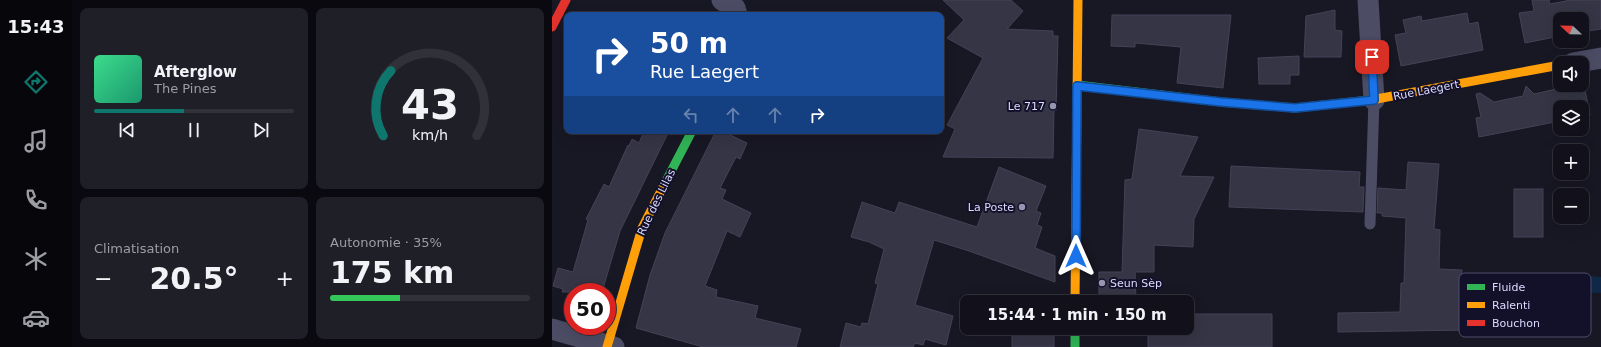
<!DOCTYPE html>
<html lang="fr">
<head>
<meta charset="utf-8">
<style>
	:root { --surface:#12111b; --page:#1f1f28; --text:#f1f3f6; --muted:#9c9da3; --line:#31313a; --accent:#0f766e }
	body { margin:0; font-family:"DejaVu Sans",sans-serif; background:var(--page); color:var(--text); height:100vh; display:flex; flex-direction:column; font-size:15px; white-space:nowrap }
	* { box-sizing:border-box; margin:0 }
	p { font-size:13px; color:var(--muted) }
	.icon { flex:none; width:22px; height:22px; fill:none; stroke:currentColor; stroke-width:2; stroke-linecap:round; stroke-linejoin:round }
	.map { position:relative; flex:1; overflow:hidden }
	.side { display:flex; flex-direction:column; gap:8px; padding:8px; background:#0a090f; width:480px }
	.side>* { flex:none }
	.banner { position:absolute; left:12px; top:12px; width:380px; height:122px; border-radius:8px; box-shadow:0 4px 16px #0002,0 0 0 1px var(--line); background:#1a4fa0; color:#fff; overflow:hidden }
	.needle { width:26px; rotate:292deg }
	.buttons { position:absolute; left:1001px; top:12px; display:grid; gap:8px }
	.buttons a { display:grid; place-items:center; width:36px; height:36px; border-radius:8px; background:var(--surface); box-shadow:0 4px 16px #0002,0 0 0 1px var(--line); font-size:20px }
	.speed { position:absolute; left:12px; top:283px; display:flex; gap:8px; font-size:20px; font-weight:700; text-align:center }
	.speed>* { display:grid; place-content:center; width:52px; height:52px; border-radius:50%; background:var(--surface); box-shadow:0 4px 16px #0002,0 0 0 1px var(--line); line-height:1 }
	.speed .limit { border:6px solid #d22; background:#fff; color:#111 }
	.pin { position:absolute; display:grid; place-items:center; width:34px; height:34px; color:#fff; margin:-17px; border-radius:8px; box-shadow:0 2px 6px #0006 }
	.me { position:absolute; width:44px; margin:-22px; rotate:0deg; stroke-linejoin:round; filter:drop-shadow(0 0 3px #0008) }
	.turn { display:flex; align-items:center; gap:14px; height:84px; padding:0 20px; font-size:18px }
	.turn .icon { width:52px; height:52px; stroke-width:2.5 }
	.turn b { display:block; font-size:28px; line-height:34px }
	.lanes { display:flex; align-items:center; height:38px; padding:0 20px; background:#0003; justify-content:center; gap:20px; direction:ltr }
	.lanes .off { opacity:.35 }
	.big { font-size:30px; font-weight:800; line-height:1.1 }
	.side .card { flex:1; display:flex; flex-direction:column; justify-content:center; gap:6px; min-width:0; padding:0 14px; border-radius:8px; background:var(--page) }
	.side .dial { align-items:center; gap:0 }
	.dial svg { height:104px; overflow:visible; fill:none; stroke:var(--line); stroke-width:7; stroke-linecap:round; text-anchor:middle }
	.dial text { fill:var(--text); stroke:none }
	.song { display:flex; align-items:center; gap:12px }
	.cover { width:48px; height:48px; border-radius:6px; background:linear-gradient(135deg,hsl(150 70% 55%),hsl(160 70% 35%)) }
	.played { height:4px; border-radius:2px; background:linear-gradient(90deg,var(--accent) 45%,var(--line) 45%) }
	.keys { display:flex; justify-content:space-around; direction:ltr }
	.heat { display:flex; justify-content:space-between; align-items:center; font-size:22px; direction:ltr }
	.charge { height:6px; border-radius:3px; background:linear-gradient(90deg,#34c759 35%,var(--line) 0) }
	.side .tiles { flex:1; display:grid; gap:8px; grid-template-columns:repeat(2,1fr) }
	.trip { position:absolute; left:408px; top:295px; width:234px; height:40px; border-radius:8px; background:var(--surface); box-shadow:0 4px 16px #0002,0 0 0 1px var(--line); font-weight:800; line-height:40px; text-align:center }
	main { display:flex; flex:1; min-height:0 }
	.menu { display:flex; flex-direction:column; width:72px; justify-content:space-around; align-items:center; background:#07070b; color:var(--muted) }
	.menu .icon { width:28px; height:28px }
	.menu .on { color:var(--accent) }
	.menu b { font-size:18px; color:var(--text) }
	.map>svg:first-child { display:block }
	.water { fill:#0f2848 }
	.building { fill:#363546; stroke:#454257 }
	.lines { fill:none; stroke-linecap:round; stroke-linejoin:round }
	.lane { stroke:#4c4d65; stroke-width:11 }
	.street { stroke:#4c4d65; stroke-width:21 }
	.fast { stroke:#30b455; stroke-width:9 }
	.slow { stroke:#ff9f0a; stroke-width:9 }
	.jam { stroke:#e5322d; stroke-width:9 }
	.route-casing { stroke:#114b97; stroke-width:10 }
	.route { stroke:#1a73e8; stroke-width:7 }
	.poi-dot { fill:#9796b2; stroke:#13112a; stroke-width:1.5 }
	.labels { text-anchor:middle; stroke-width:4; stroke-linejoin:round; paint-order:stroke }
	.street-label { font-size:11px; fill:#dcdafe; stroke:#13112a }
	.poi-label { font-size:11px; fill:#dcdafe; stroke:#13112a; text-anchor:end }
	.key { fill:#13112a; stroke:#4f4d6a; stroke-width:1 }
	.key-label { font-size:11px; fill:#dcdafe }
</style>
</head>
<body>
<main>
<nav class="menu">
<b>15:43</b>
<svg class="icon on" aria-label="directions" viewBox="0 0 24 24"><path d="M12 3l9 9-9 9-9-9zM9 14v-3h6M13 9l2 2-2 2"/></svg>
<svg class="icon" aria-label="music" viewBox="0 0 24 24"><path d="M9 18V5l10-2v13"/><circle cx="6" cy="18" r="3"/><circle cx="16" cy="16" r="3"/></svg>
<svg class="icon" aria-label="phone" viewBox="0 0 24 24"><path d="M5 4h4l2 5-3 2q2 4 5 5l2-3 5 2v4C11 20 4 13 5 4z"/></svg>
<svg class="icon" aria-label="climate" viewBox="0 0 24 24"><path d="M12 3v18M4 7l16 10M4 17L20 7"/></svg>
<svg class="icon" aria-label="car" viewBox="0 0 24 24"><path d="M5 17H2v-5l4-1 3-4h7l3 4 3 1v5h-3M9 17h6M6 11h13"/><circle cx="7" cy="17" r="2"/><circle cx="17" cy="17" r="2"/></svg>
</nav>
<section class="side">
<div class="tiles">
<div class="card">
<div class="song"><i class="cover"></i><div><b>Afterglow</b><p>The Pines</p></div></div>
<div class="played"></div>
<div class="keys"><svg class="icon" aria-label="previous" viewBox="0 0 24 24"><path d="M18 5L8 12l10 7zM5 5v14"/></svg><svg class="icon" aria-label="pause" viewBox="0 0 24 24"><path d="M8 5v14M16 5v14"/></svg><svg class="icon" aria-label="next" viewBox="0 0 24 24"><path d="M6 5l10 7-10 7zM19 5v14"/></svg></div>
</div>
<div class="card dial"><svg viewBox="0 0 100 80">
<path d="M14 69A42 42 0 1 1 86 69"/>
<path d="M14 69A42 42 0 0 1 20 19" stroke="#0f766e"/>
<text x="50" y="56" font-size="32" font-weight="700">43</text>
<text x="50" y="72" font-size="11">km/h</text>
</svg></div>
<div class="card"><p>Climatisation</p>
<div class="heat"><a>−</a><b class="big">20.5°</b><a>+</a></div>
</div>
<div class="card"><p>Autonomie · 35%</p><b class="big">175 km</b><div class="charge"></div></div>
</div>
</section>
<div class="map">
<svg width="1049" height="347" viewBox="0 0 1049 347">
	<rect width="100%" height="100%" fill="#181724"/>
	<polygon class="water" points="1028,275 1049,277 1049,293 1027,292"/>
	<g class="building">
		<polygon points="391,0 459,0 471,11 455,29 501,31 501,36 506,36 504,110 502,110 501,158 391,157 403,129 395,125 431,58 395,38 412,20"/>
		<polygon points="980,0 997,0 998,4 1019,0 1049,0 1049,29 1030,32 1030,19 1008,19 1008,36 973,43 967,13 982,11"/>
		<polygon points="783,10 783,30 790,31 789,57 752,57 754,16"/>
		<polygon points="915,13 917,24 926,22 931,50 849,66 843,35 854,33 851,20 869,16 870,21"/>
		<polygon points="560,15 679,15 671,88 625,83 629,47 583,43 583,47 559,46"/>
		<polygon points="747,56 747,75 738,75 738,84 707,84 706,58"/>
		<polygon points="1014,85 1032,85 1038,115 1030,117 1030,107 1008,107 1008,121 927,137 924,118 929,117 924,94 928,93 942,102 971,96 974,86 982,94 1013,87"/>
		<polygon points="587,129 646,137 628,176 662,177 642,219 641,247 602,245 602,272 583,272 584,300 547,300 547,272 570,272 573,180 580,179"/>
		<polygon points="92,131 117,131 68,231 50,292 10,292 11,289 1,286 6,268 21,272 36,220 34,219 52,184 57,187 76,145 77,146 80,139 87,143"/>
		<polygon points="164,131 170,131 195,143 188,159 184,157 168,188 174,190 170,199 199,213 188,237 175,231 153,286 165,290 164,297 206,306 203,318 249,329 244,347 151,347 84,328 98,275 113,233"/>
		<polygon points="856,162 887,164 882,229 888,230 887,269 910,270 908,311 985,311 985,329 786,332 786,313 848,312 849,283 852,283 854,218 830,216 830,213 825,213 826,188 854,190"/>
		<polygon points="679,166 808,172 807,187 812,187 811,212 677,207"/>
		<polygon points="447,167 494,186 484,211 489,213 485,225 490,227 483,248 503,256 503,282 417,251 382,240 363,305 401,316 394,345 373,339 371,345 363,343 361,347 288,347 294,323 309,327 310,323 316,324 326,284 323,283 332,249 317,242 299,237 310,202 343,213 347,202 425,227"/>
		<rect x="962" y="189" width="29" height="48"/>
		<rect x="461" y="300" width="42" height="2"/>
		<polygon points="635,314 720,314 720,347 596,347 596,328 635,328"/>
		<rect x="460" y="328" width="42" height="19"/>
	</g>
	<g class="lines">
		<polyline class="lane" points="818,224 822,100"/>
		<g class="street">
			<polyline points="170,0 183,8 185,15"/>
			<polyline points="816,0 822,100"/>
			<polyline points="1021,63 1049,58"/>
			<polyline points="0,329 62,347"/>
		</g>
		<g class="fast">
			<polyline points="525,85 669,102 743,108 819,100"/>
			<polyline points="113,183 140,131"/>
			<polyline points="523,328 523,347"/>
		</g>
		<g class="slow">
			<polyline points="819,100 1008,65"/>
			<polyline points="523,302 526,0"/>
			<polyline points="55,347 90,228 113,183"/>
		</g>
		<polyline class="jam" points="0,27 14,0"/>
	</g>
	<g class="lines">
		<g class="route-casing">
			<polyline id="route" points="524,256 525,86 669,102 743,108 822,100 820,57"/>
		</g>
		<use href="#route" class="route"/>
	</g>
	<g class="poi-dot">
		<circle cx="501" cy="106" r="4"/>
		<circle cx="470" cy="207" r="4"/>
		<circle cx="550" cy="283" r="4"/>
	</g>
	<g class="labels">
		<g class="street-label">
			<text transform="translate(874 90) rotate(-11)" y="4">Rue Laegert</text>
			<text transform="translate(104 202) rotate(-64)" y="4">Rue des Lilas</text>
		</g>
		<g class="poi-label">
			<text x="493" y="110">Le 717</text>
			<text x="462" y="211">La Poste</text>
			<text x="558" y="287" text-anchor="start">Seun Sèp</text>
		</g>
	</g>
	<rect x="907" y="273" width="132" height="64" rx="6" class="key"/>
	<rect x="915" y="284" width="18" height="6" fill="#30b455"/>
	<rect x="915" y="302" width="18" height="6" fill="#ff9f0a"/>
	<rect x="915" y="320" width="18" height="6" fill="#e5322d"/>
	<g class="key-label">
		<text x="940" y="291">Fluide</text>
		<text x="940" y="309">Ralenti</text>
		<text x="940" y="327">Bouchon</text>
	</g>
</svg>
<div class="buttons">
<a><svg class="needle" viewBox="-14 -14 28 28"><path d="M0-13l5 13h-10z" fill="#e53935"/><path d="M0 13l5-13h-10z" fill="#9c9da3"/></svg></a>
<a><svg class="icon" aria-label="sound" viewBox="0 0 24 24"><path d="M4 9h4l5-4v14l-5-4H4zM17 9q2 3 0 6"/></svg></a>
<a><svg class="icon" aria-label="layers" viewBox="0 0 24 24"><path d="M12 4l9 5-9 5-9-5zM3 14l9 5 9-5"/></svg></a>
<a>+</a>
<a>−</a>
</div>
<div class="speed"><div class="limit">50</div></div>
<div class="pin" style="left:820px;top:57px;background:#d93025"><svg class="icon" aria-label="arrive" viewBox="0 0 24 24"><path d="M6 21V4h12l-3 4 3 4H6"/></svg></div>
<svg class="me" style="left:524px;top:256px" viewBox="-20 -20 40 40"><path d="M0-17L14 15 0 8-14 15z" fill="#1a73e8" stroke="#fff" stroke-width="4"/></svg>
<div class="trip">15:44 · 1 min · 150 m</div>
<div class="banner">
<div class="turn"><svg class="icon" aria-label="right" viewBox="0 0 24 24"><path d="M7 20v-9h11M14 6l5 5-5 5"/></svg><div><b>50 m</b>Rue Laegert</div></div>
<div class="lanes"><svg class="icon off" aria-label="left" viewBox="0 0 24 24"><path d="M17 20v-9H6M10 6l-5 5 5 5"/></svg><svg class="icon off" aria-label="ahead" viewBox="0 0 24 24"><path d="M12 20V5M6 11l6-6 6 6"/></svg><svg class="icon off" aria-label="ahead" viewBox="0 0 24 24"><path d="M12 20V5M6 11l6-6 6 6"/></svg><svg class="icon" aria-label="right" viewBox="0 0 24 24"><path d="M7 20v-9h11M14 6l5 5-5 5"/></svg></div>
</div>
</div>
</main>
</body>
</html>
